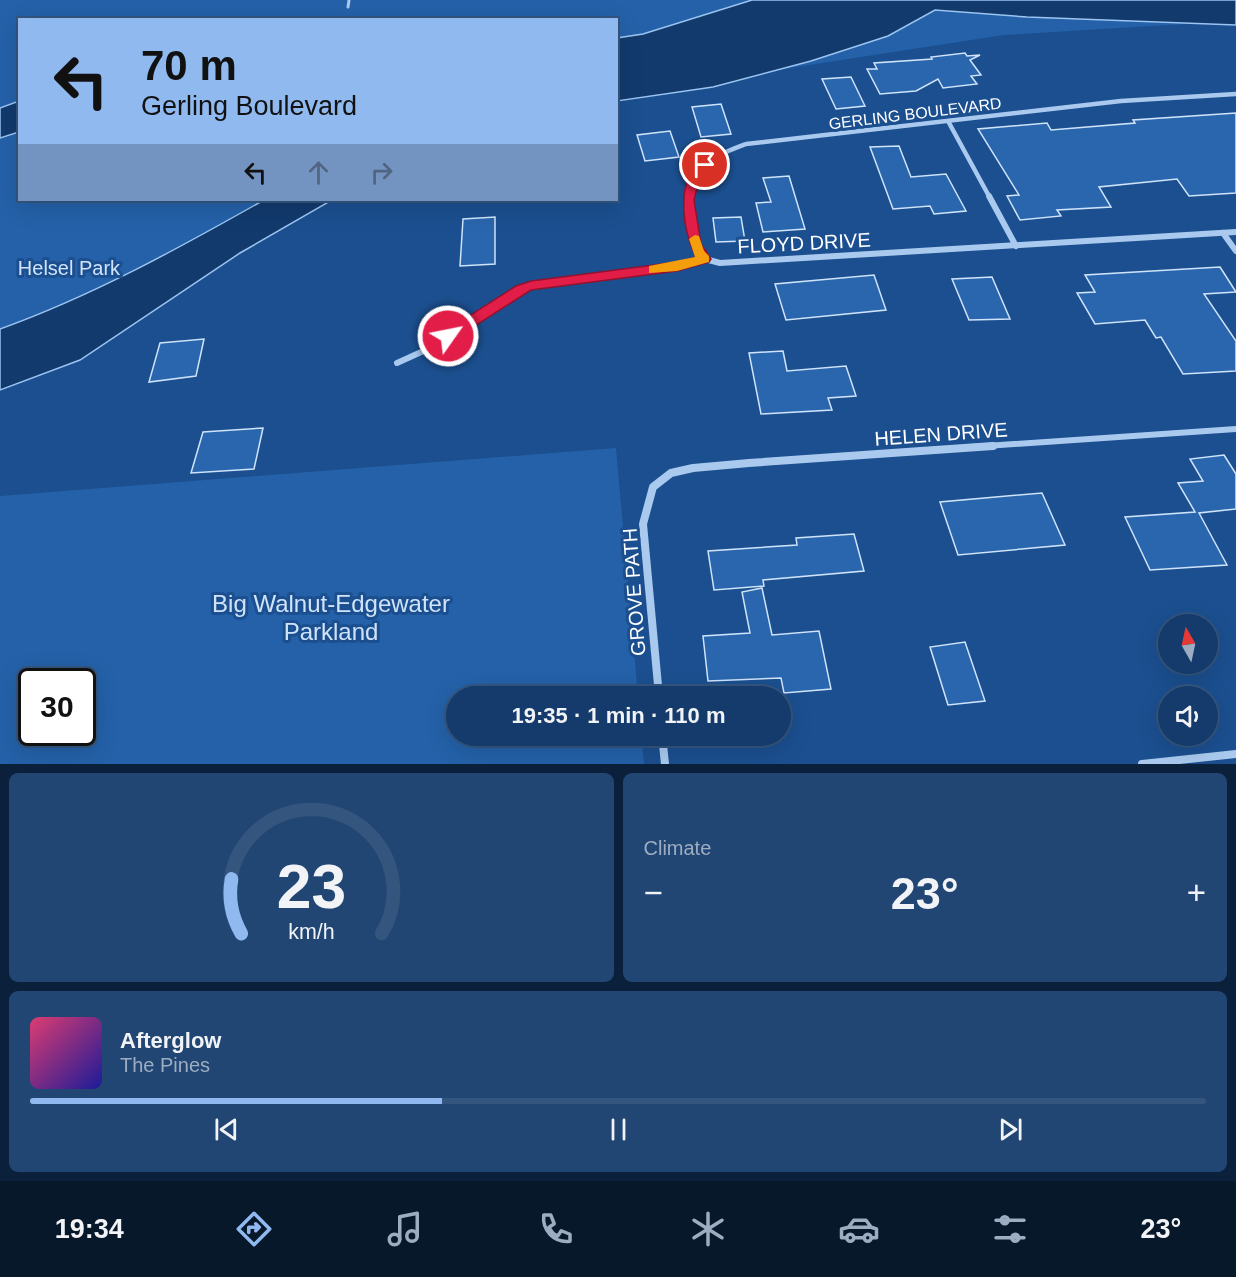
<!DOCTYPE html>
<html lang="en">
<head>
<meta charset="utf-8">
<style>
	:root { --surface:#143b6b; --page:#214673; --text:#f1f3f6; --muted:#9dadc1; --line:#33557e; --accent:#90b9f0 }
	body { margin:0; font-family:Helvetica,sans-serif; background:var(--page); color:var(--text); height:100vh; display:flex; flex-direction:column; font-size:22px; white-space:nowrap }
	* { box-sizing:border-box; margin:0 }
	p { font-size:20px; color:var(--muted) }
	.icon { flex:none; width:33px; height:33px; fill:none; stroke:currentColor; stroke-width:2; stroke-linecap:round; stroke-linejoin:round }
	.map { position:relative; height:764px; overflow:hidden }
	.details { display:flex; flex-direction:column; gap:9px; padding:9px; background:#0b203b; flex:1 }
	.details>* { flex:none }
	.top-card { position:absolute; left:18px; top:18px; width:600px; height:183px; border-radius:0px; box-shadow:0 6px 24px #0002,0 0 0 2px var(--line); background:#90b9f0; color:#111; overflow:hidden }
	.needle { width:39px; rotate:351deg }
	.tools { position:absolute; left:1158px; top:614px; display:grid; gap:12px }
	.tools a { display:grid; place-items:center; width:60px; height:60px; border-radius:50%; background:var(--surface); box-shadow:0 6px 24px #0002,0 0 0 2px var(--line); font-size:30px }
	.speed { position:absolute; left:18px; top:668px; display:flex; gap:12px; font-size:30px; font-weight:700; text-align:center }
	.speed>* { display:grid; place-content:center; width:78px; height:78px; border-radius:50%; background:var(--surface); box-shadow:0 6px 24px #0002,0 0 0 2px var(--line); line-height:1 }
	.speed .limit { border:3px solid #111; border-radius:9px; background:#fff; color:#111 }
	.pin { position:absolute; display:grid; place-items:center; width:51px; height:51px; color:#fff; margin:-26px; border:3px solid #fff; border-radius:50%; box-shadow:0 2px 6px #0007 }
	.me { position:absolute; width:66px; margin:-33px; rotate:57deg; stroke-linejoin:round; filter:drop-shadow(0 0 4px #0008) }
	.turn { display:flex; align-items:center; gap:21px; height:126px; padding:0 24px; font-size:27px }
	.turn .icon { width:78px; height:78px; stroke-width:2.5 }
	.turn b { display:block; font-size:42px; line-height:51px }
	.lanes { display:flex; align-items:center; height:57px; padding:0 24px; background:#0003; justify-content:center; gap:30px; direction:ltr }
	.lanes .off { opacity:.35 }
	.big { font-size:45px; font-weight:700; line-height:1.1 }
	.details .tile { flex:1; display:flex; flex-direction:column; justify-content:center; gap:9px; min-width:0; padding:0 21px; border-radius:9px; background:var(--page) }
	.details .dial { align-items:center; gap:0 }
	.dial svg { height:156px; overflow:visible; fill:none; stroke:var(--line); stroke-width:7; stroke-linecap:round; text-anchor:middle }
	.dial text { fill:var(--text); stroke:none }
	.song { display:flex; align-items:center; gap:18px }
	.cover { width:72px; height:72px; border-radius:9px; background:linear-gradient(135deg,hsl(340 70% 55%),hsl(240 70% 35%)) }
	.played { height:6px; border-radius:3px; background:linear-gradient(90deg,var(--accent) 35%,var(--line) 35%) }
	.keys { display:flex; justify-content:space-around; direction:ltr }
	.heat { display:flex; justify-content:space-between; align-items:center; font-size:33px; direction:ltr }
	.details .tiles { flex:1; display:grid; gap:9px; grid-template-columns:1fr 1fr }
	.tile:last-child { grid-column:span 2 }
	.trip { position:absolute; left:446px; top:686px; width:345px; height:60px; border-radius:30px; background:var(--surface); box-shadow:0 6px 24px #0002,0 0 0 2px var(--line); font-weight:700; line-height:60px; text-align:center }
	.tabs { display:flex; height:96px; justify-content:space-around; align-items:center; background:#08182b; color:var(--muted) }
	.tabs .icon { width:42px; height:42px }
	.tabs .active { color:var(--accent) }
	.tabs b { font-size:27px; color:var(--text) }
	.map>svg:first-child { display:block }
	.green { fill:#2461a8; fill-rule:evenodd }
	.water { fill:#123a6d; stroke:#9cc4f0; stroke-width:1.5 }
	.building { fill:#2a66ad; stroke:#cfe3fa; stroke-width:1.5 }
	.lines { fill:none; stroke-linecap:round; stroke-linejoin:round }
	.lane { stroke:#a9c9ee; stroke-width:3 }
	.street-far2 { stroke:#a9c9ee; stroke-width:4.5 }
	.street-far1 { stroke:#a9c9ee; stroke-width:6 }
	.street { stroke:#a9c9ee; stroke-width:8 }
	.route { fill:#e11d48; stroke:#92132f; stroke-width:1.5 }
	.slow { fill:#f59e0b }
	.labels { text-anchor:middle; stroke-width:6; stroke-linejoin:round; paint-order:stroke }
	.far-street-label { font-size:16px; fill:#fff; stroke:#1b4f8f }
	.street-label { font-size:20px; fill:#fff; stroke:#1b4f8f }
	.park-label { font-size:20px; fill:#cfe3fa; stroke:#1b4f8f }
	.near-park-label { font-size:24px; fill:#cfe3fa; stroke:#1b4f8f }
</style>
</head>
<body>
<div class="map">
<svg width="1236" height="764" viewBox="0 0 1236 764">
	<rect width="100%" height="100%" fill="#1b4f8f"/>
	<g class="green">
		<polygon points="0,0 1236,0 1236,21 1004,35 672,86 617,99 616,20 20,20 20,200 315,200 0,388"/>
		<path d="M616,448L638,696H456V735H641L644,764H0V496ZM32,681H82V732H32Z"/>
	</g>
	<g class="water">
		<polygon points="752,0 1236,0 1236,25 1027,17 935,10 888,36 811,61 713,87 617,101 617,38 643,34"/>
		<polygon points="19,101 19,132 0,138 0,108"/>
		<path d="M264,200H332L240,253L80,360L0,390V329C92,296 179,248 264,200Z"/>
	</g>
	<g class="building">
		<polygon points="965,53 967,56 980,55 970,60 981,75 971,76 977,84 943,88 938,79 916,91 880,94 867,69 877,69 874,63 932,59 931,57"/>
		<polygon points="851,77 865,106 836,109 822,79"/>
		<polygon points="721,104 731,134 701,137 692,107"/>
		<polygon points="1236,113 1236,193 1189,196 1177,179 1099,187 1111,207 1057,210 1061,216 1020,220 1007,196 1019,195 978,129 1047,123 1051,130 1135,123 1133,120"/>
		<polygon points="670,131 679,157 645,161 637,135"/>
		<polygon points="899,146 911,177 946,174 966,211 934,214 930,206 893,209 870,147"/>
		<polygon points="789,176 805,229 763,232 756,203 771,202 763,178"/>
		<polygon points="495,217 495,264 460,266 463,219"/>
		<polygon points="741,217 745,241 716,242 713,218"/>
		<polygon points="1220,267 1236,292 1204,294 1236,341 1236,371 1183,374 1161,337 1156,338 1145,320 1095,324 1077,293 1095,292 1085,275"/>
		<polygon points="874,275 886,310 786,320 775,284"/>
		<polygon points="992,277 1010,319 969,320 952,279"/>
		<polygon points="204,339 196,376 149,382 160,343"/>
		<polygon points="783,351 787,371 846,366 856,396 828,398 832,410 761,414 749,353"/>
		<polygon points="263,428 254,469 191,473 203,432"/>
		<polygon points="1224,455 1236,474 1236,509 1199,513 1227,565 1150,570 1125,517 1195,512 1178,483 1203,481 1190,459"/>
		<polygon points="1042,493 1065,545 958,555 940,502"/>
		<polygon points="854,534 864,571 763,580 764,586 714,590 708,551 797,545 796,538"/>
		<polygon points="762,588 772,635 819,631 831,689 784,693 781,678 708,681 703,636 750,633 742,592"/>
		<polygon points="965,642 985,701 948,705 930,647"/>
	</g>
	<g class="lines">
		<polyline class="lane" points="348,7 349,0"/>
		<g class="street-far2">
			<polyline points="948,121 990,198"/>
			<path d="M690,198C690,164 719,154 746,144L1121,101L1236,94"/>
		</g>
		<g class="street-far1">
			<polyline points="690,196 694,239 705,259"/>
			<polyline points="989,196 1016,246"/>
			<polyline points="1223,233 1236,251"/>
			<polyline points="397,363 430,348 520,289 531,286 677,267 705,259 720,263 1236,232"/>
			<polyline points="971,447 1236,429"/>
		</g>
		<g class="street">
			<polyline points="659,696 643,524 653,487 671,473 693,468 749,463 993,446"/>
			<polyline points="662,735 665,764"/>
			<polyline points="1142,764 1236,754"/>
		</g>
	</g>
	<path class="route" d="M705,161L710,165L700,176L694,200L701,244L711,259L709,262L677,271L531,290L453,340H444L442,336L444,332L516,286L531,281L677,262L697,257C682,235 674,172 705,161Z"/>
	<polygon class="slow" points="695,235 699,236 704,251 709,256 709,262 677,271 649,273 649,266 695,257 689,239"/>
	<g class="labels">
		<g class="far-street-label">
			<text transform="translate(915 113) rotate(-7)" y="6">GERLING BOULEVARD</text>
		</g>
		<g class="street-label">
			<text transform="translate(804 243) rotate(-3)" y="7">FLOYD DRIVE</text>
			<text transform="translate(941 434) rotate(-4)" y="7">HELEN DRIVE</text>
			<text transform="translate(634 592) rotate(-94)" y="7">GROVE PATH</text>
		</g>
		<g class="park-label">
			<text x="69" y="275">Helsel Park</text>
		</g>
		<g class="near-park-label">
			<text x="331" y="612">Big Walnut-Edgewater<tspan x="331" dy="28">Parkland</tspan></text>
		</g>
	</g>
</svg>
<div class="tools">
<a><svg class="needle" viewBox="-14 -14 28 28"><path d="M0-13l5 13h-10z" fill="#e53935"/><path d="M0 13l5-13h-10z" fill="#9dadc1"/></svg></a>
<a><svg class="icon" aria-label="sound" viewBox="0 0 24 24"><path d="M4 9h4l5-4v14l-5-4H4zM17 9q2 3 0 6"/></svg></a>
</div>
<div class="speed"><div class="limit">30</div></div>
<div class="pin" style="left:705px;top:165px;background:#d93025"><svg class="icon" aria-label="arrive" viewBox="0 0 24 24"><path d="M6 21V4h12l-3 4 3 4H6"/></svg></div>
<svg class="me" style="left:448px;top:336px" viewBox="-20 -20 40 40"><circle r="17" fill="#e11d48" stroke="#fff" stroke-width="3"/><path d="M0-11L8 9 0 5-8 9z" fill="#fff"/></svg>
<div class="trip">19:35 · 1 min · 110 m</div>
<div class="top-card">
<div class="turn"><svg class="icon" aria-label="left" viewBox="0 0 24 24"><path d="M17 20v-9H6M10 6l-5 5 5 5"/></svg><div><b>70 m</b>Gerling Boulevard</div></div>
<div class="lanes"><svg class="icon" aria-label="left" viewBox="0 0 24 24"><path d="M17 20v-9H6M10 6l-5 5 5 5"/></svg><svg class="icon off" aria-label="ahead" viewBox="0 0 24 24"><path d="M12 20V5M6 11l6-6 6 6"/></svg><svg class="icon off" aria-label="right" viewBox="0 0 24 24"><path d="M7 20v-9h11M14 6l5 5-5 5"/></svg></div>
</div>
</div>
<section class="details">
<div class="tiles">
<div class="tile dial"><svg viewBox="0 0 100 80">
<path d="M14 69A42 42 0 1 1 86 69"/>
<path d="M14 69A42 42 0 0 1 9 41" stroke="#90b9f0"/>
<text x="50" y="56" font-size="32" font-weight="700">23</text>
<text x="50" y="72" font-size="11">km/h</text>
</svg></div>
<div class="tile"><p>Climate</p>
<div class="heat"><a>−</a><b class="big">23°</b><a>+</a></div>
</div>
<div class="tile">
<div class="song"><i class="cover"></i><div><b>Afterglow</b><p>The Pines</p></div></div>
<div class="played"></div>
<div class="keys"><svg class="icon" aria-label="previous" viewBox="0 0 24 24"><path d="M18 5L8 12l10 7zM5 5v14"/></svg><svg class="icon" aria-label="pause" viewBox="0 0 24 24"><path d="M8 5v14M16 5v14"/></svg><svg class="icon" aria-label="next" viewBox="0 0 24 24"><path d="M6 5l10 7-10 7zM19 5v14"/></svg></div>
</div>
</div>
</section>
<nav class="tabs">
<b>19:34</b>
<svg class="icon active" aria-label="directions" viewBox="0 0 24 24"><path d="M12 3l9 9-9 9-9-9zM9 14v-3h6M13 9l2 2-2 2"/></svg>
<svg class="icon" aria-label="music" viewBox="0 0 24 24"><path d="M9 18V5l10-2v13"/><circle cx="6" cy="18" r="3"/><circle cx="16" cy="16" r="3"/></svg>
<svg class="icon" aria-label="phone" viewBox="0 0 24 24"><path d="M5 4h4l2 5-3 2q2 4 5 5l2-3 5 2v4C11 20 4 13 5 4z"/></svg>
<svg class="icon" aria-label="climate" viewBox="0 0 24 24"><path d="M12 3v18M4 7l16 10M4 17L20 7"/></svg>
<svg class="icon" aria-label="car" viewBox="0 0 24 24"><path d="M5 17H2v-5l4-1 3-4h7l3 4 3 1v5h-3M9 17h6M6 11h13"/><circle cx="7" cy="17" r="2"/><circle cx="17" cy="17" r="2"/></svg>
<svg class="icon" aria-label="filters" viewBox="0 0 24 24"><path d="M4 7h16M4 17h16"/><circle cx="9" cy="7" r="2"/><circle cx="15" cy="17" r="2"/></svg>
<b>23°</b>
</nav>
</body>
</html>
